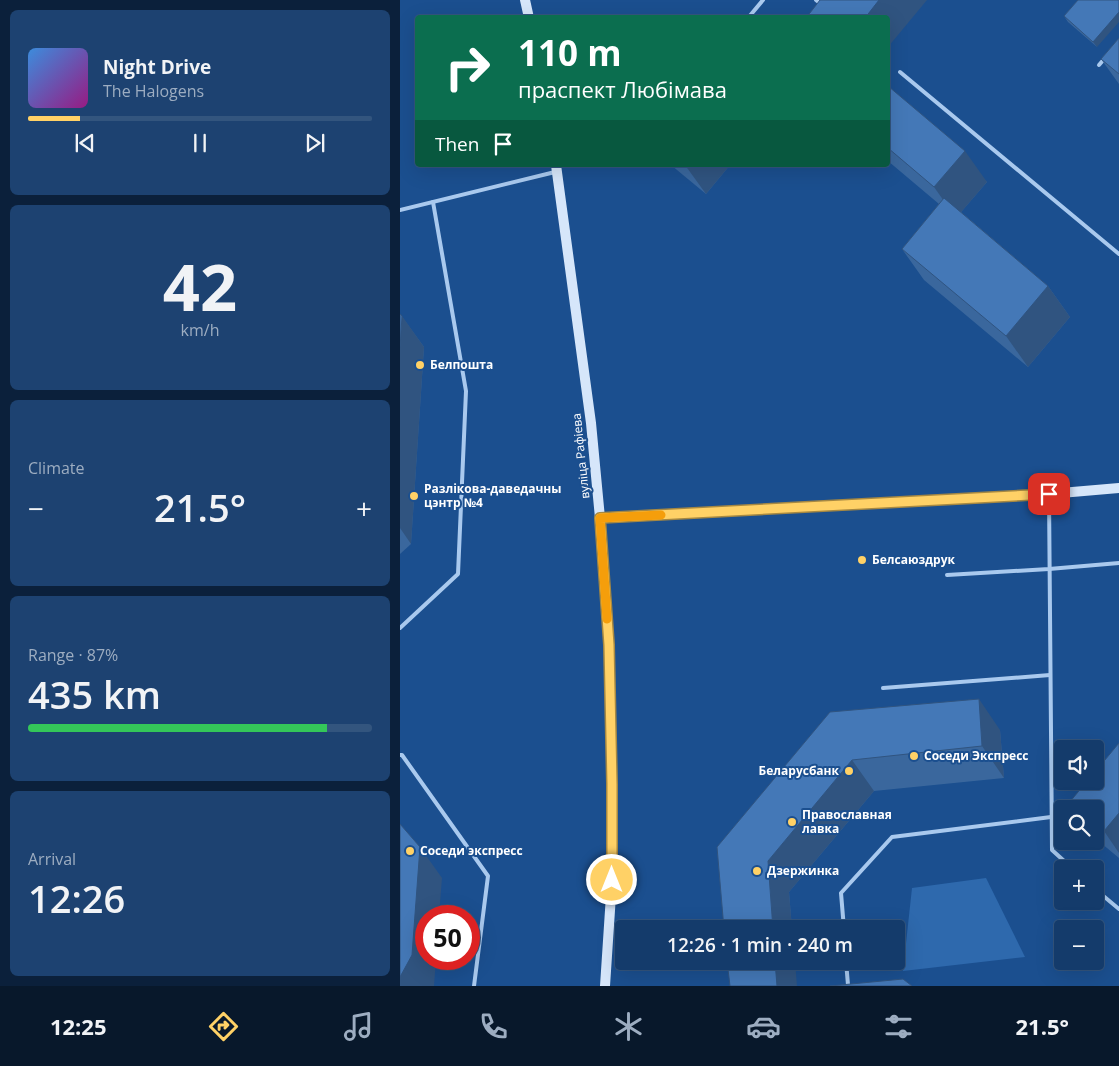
<!DOCTYPE html>
<html lang="en">
<head>
<meta charset="utf-8">
<style>
	:root { --surface:#143b6b; --page:#1d4271; --text:#f1f3f6; --muted:#9dadc1; --line:#33557e; --accent:#ffd166 }
	body { margin:0; font-family:"Open Sans",sans-serif; background:var(--page); color:var(--text); height:100vh; display:flex; flex-direction:column; font-size:19px; white-space:nowrap }
	* { box-sizing:border-box; margin:0 }
	p { font-size:16px; color:var(--muted) }
	.icon { flex:none; width:28px; height:28px; fill:none; stroke:currentColor; stroke-width:2; stroke-linecap:round; stroke-linejoin:round }
	.map { position:relative; flex:1; overflow:hidden }
	.drawer { display:flex; flex-direction:column; gap:10px; padding:10px; background:#0b203b; width:400px }
	.drawer>* { flex:none }
	.top-card { position:absolute; left:15px; top:15px; width:475px; height:152px; border-radius:5px; box-shadow:0 5px 20px #0002,0 0 0 1px var(--line); background:#0b6e4f; color:#fff; overflow:hidden }
	.controls { position:absolute; left:654px; top:740px; display:grid; gap:10px }
	.controls a { display:grid; place-items:center; width:50px; height:50px; border-radius:5px; background:var(--surface); box-shadow:0 5px 20px #0002,0 0 0 1px var(--line); font-size:25px }
	.speed { position:absolute; left:15px; top:905px; display:flex; gap:10px; font-size:25px; font-weight:700; text-align:center }
	.speed>* { display:grid; place-content:center; width:65px; height:65px; border-radius:50%; background:var(--surface); box-shadow:0 5px 20px #0002,0 0 0 1px var(--line); line-height:1 }
	.speed .limit { border:8px solid #d22; background:#fff; color:#111 }
	.pin { position:absolute; display:grid; place-items:center; width:42px; height:42px; color:#fff; margin:-21px; border-radius:10px; box-shadow:0 2px 8px #0006 }
	.me { position:absolute; width:55px; margin:-28px; rotate:0deg; stroke-linejoin:round; filter:drop-shadow(0 0 4px #0008) }
	.turn { display:flex; align-items:center; gap:18px; height:105px; padding:0 20px; font-size:22px }
	.turn .icon { width:65px; height:65px; stroke-width:2.5 }
	.turn b { display:block; font-size:35px; line-height:42px }
	.then { display:flex; align-items:center; height:48px; padding:0 20px; background:#0003; gap:10px; font-size:19px }
	.big { font-size:38px; font-weight:600; line-height:1.1 }
	.drawer .tile { flex:1; display:flex; flex-direction:column; justify-content:center; gap:8px; min-width:0; padding:0 18px; border-radius:8px; background:var(--page) }
	.drawer .dial { align-items:center; gap:0 }
	.dial b { font-size:65px; line-height:1 }
	.song { display:flex; align-items:center; gap:15px }
	.cover { width:60px; height:60px; border-radius:8px; background:linear-gradient(135deg,hsl(210 70% 55%),hsl(310 70% 35%)) }
	.played { height:5px; border-radius:2px; background:linear-gradient(90deg,var(--accent) 15%,var(--line) 15%) }
	.keys { display:flex; justify-content:space-around; direction:ltr }
	.heat { display:flex; justify-content:space-between; align-items:center; font-size:28px; direction:ltr }
	.charge { height:8px; border-radius:4px; background:linear-gradient(90deg,#34c759 87%,var(--line) 0) }
	.trip { position:absolute; left:215px; top:920px; width:290px; height:50px; border-radius:5px; background:var(--surface); box-shadow:0 5px 20px #0002,0 0 0 1px var(--line); font-weight:600; line-height:50px; text-align:center }
	.menu { display:flex; height:80px; justify-content:space-around; align-items:center; background:#08182b; color:var(--muted) }
	.menu .icon { width:35px; height:35px }
	.menu .current { color:var(--accent) }
	.menu b { font-size:22px; color:var(--text) }
	main { display:flex; flex:1; min-height:0 }
	.map>svg:first-child { display:block }
	.green { fill:#2e69ad }
	.lines { fill:none; stroke-linecap:round; stroke-linejoin:round }
	.service { stroke:#a9c9ee; stroke-width:4 }
	.secondary { stroke:#d6e6fa; stroke-width:10 }
	.wall { fill:#3a679d }
	.shaded-wall { fill:#305480 }
	.building { fill:#4478b7; stroke:#305480 }
	.route-casing { stroke:#a68842; stroke-width:12 }
	.route { stroke:#ffd166; stroke-width:9 }
	.slow { stroke:#f59e0b; stroke-width:9 }
	.poi-dot { fill:#ffd166; stroke:#1b4f8f; stroke-width:2 }
	.labels { text-anchor:middle; stroke-width:4; stroke-linejoin:round; paint-order:stroke }
	.poi-label { font-size:12px; font-weight:bold; fill:#fff; stroke:#1b4f8f; text-anchor:start }
	.street-label { font-size:12px; fill:#fff; stroke:#1b4f8f }
</style>
</head>
<body>
<main>
<section class="drawer">
<div class="tile">
<div class="song"><i class="cover"></i><div><b>Night Drive</b><p>The Halogens</p></div></div>
<div class="played"></div>
<div class="keys"><svg class="icon" aria-label="previous" viewBox="0 0 24 24"><path d="M18 5L8 12l10 7zM5 5v14"/></svg><svg class="icon" aria-label="pause" viewBox="0 0 24 24"><path d="M8 5v14M16 5v14"/></svg><svg class="icon" aria-label="next" viewBox="0 0 24 24"><path d="M6 5l10 7-10 7zM19 5v14"/></svg></div>
</div>
<div class="tile dial"><b>42</b><p>km/h</p></div>
<div class="tile"><p>Climate</p>
<div class="heat"><a>−</a><b class="big">21.5°</b><a>+</a></div>
</div>
<div class="tile"><p>Range · 87%</p><b class="big">435 km</b><div class="charge"></div></div>
<div class="tile"><p>Arrival</p><b class="big">12:26</b></div>
</section>
<div class="map">
<svg width="719" height="986" viewBox="0 0 719 986">
	<rect width="100%" height="100%" fill="#1b4f8f"/>
	<polygon class="green" points="586,878 625,957 503,971 512,888"/>
	<g class="lines">
		<g class="service">
			<polyline points="416,0 421,4 424,0"/>
			<polyline points="348,18 363,0"/>
			<polyline points="699,65 705,58"/>
			<polyline points="500,72 719,254"/>
			<polyline points="0,210 155,172"/>
			<polyline points="649,495 652,850 673,869"/>
			<polyline points="547,575 649,569 719,563"/>
			<polyline points="0,628 58,574 66,391 33,202"/>
			<polyline points="483,688 650,675"/>
			<polyline points="0,755 2,755 88,876 74,986"/>
			<polyline points="695,889 719,909"/>
			<polyline points="444,929 441,893 492,837 651,817"/>
			<polyline points="446,961 448,985"/>
		</g>
		<g class="secondary">
			<polyline points="125,0 129,18"/>
			<polyline points="156,165 191,423 200,518 209,645 212,784 212,880 205,986"/>
			<polyline points="200,518 649,494 719,488"/>
		</g>
	</g>
	<g class="wall">
		<polygon points="678,0 697,47 668,22 664,16"/>
		<polygon points="719,38 719,84 701,59"/>
		<polygon points="488,86 587,182 561,212 648,286 670,317 628,367 524,280 502,249 539,204 488,161"/>
		<polygon points="271,165 330,165 306,194"/>
		<polygon points="0,314 24,347 11,544 0,554"/>
		<polygon points="430,712 600,730 604,778 474,791 389,892 392,929 324,929"/>
		<polygon points="719,743 719,858 695,838 695,809 674,809 669,803"/>
	</g>
	<g class="shaded-wall">
		<polygon points="479,0 527,0 488,47 488,18 465,18"/>
		<polygon points="719,12 719,22 697,47 693,42"/>
		<polygon points="565,151 587,182 556,218 534,187"/>
		<polygon points="285,165 330,165 306,194"/>
		<polygon points="648,286 670,317 628,367 606,336"/>
		<polygon points="2,316 24,347 11,544 0,528 0,348"/>
		<polygon points="579,699 600,730 604,778 582,746"/>
		<polygon points="452,760 474,791 389,892 392,929 373,929 368,861"/>
		<polygon points="719,813 719,853 704,831"/>
		<polygon points="20,847 42,878 39,916 26,916 26,959 36,959 34,986 0,986 0,977"/>
		<polygon points="375,961 395,961 397,986 377,986"/>
	</g>
	<g class="building">
		<polygon points="420,0 479,0 465,18 406,18"/>
		<polygon points="678,0 719,0 719,12 693,42 664,16"/>
		<polygon points="719,38 719,74 701,59"/>
		<polygon points="488,86 565,151 534,187 488,148"/>
		<polygon points="544,198 648,286 606,336 502,249"/>
		<polygon points="0,314 2,316 0,348"/>
		<polygon points="579,699 582,746 452,760 368,861 373,929 324,929 317,847 430,712"/>
		<polygon points="719,743 719,813 704,831 695,824 695,809 677,809 669,803 687,781 695,781 695,772"/>
		<polygon points="0,824 20,847 12,955 0,977"/>
		<polygon points="327,961 375,961 377,986 330,986"/>
		<polygon points="503,979 512,986 430,986"/>
	</g>
	<g class="lines">
		<g class="route-casing">
			<polyline id="route" points="212,880 212,784 209,645 200,518 649,494"/>
		</g>
		<use href="#route" class="route"/>
		<polyline class="slow" points="207,619 200,518 261,515"/>
	</g>
	<g class="poi-dot">
		<circle cx="20" cy="365" r="5"/>
		<circle cx="14" cy="496" r="5"/>
		<circle cx="462" cy="560" r="5"/>
		<circle cx="514" cy="756" r="5"/>
		<circle cx="449" cy="771" r="5"/>
		<circle cx="392" cy="822" r="5"/>
		<circle cx="10" cy="851" r="5"/>
		<circle cx="357" cy="871" r="5"/>
	</g>
	<g class="labels">
		<g class="poi-label">
			<text x="30" y="369">Белпошта</text>
			<text x="24" y="493">Разлікова-даведачны<tspan x="24" dy="14">цэнтр №4</tspan></text>
			<text x="472" y="564">Белсаюздрук</text>
			<text x="524" y="760">Соседи Экспресс</text>
			<text x="439" y="775" text-anchor="end">Беларусбанк</text>
			<text x="402" y="819">Православная<tspan x="402" dy="14">лавка</tspan></text>
			<text x="20" y="855">Соседи экспресс</text>
			<text x="367" y="875">Дзержинка</text>
		</g>
		<g class="street-label">
			<text transform="translate(181 456) rotate(-96)" y="4">вуліца Рафіева</text>
		</g>
	</g>
</svg>
<div class="controls">
<a><svg class="icon" aria-label="sound" viewBox="0 0 24 24"><path d="M4 9h4l5-4v14l-5-4H4zM17 9q2 3 0 6"/></svg></a>
<a><svg class="icon" aria-label="search" viewBox="0 0 24 24"><circle cx="10" cy="10" r="6"/><path d="M15 15l6 6"/></svg></a>
<a>+</a>
<a>−</a>
</div>
<div class="speed"><div class="limit">50</div></div>
<div class="pin" style="left:649px;top:494px;background:#d93025"><svg class="icon" aria-label="arrive" viewBox="0 0 24 24"><path d="M6 21V4h12l-3 4 3 4H6"/></svg></div>
<svg class="me" style="left:212px;top:880px" viewBox="-20 -20 40 40"><circle r="17" fill="#ffd166" stroke="#fff" stroke-width="3"/><path d="M0-11L8 9 0 5-8 9z" fill="#fff"/></svg>
<div class="trip">12:26 · 1 min · 240 m</div>
<div class="top-card">
<div class="turn"><svg class="icon" aria-label="right" viewBox="0 0 24 24"><path d="M7 20v-9h11M14 6l5 5-5 5"/></svg><div><b>110 m</b>праспект Любімава</div></div>
<div class="then">Then<svg class="icon" aria-label="arrive" viewBox="0 0 24 24"><path d="M6 21V4h12l-3 4 3 4H6"/></svg></div>
</div>
</div>
</main>
<nav class="menu">
<b>12:25</b>
<svg class="icon current" aria-label="directions" viewBox="0 0 24 24"><path d="M12 3l9 9-9 9-9-9zM9 14v-3h6M13 9l2 2-2 2"/></svg>
<svg class="icon" aria-label="music" viewBox="0 0 24 24"><path d="M9 18V5l10-2v13"/><circle cx="6" cy="18" r="3"/><circle cx="16" cy="16" r="3"/></svg>
<svg class="icon" aria-label="phone" viewBox="0 0 24 24"><path d="M5 4h4l2 5-3 2q2 4 5 5l2-3 5 2v4C11 20 4 13 5 4z"/></svg>
<svg class="icon" aria-label="climate" viewBox="0 0 24 24"><path d="M12 3v18M4 7l16 10M4 17L20 7"/></svg>
<svg class="icon" aria-label="car" viewBox="0 0 24 24"><path d="M5 17H2v-5l4-1 3-4h7l3 4 3 1v5h-3M9 17h6M6 11h13"/><circle cx="7" cy="17" r="2"/><circle cx="17" cy="17" r="2"/></svg>
<svg class="icon" aria-label="filters" viewBox="0 0 24 24"><path d="M4 7h16M4 17h16"/><circle cx="9" cy="7" r="2"/><circle cx="15" cy="17" r="2"/></svg>
<b>21.5°</b>
</nav>
</body>
</html>
